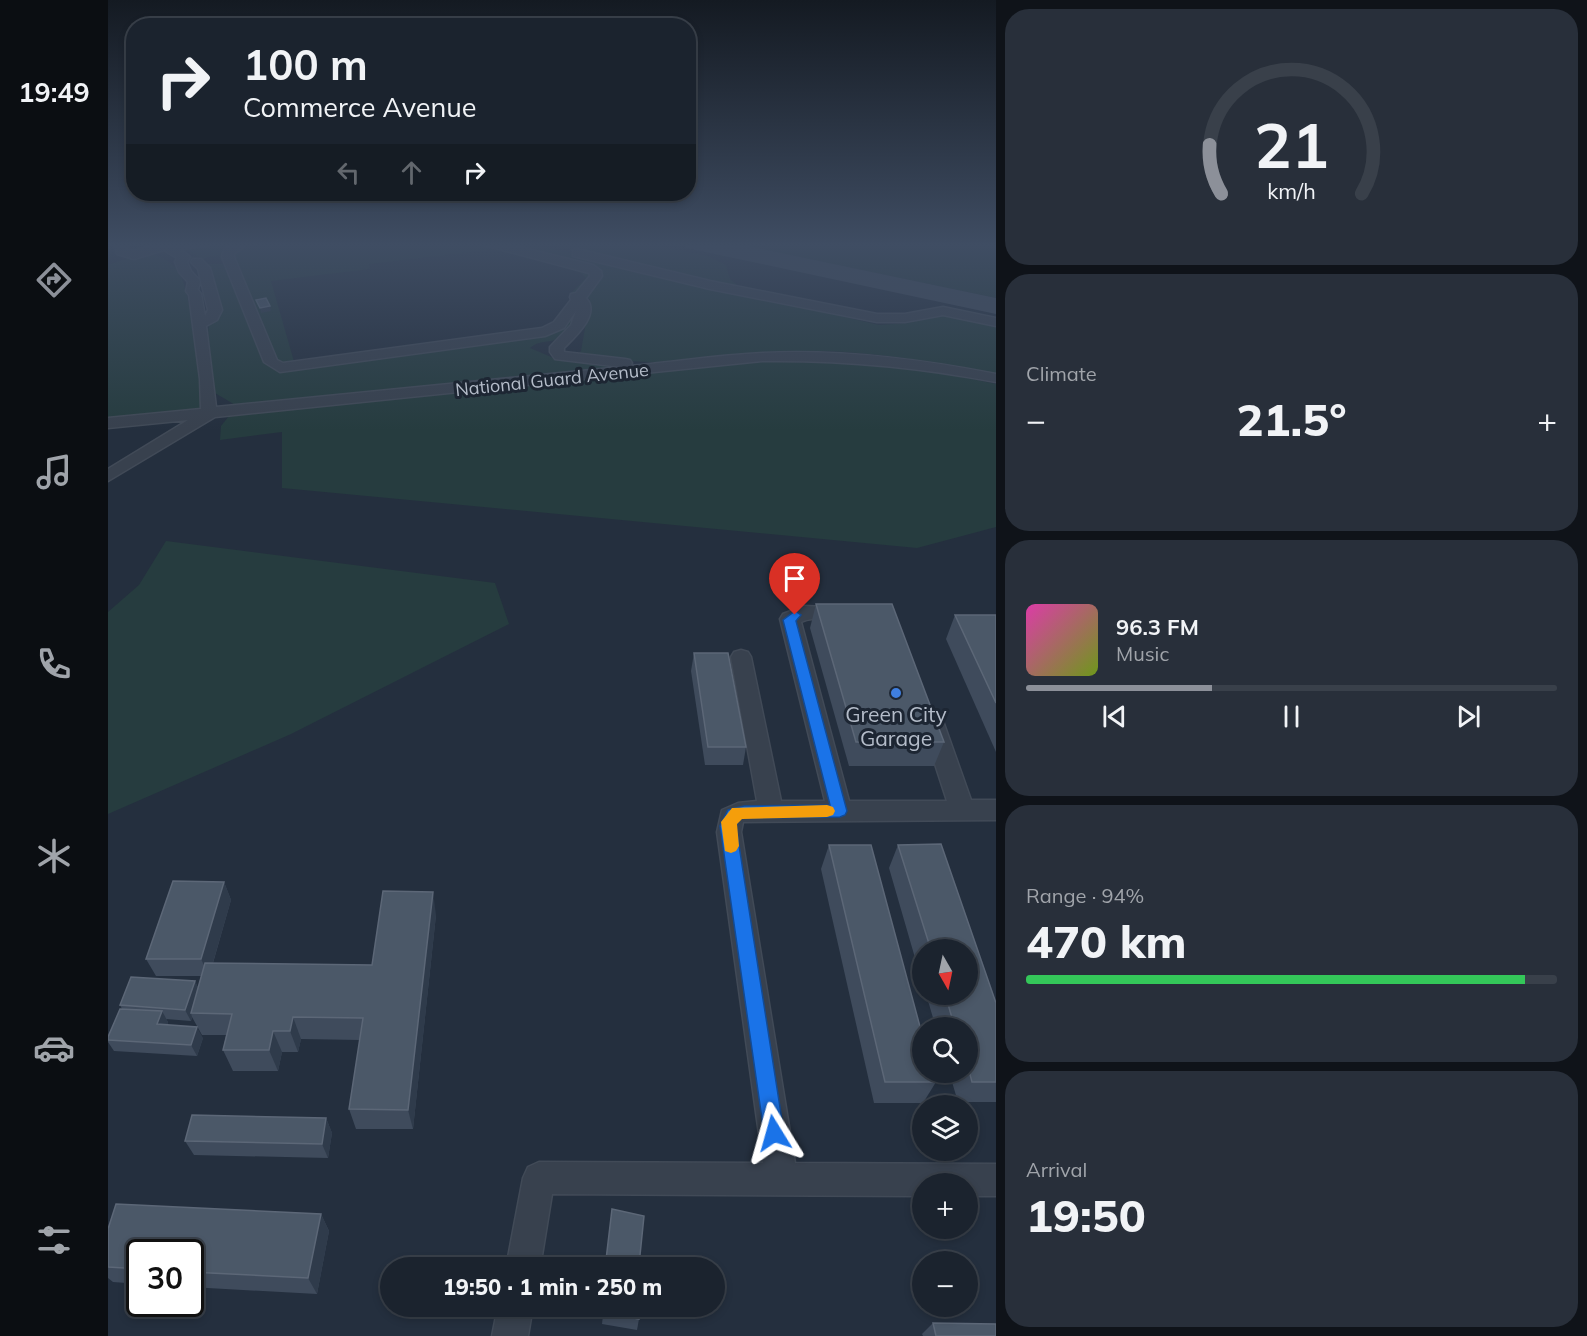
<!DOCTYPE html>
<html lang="en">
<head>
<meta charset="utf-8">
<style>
	:root { --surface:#1b232e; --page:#282f3a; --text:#f1f3f6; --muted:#a0a4aa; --line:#39404a; --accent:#8c9099 }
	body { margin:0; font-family:Mulish,sans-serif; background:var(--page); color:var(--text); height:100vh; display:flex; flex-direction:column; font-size:22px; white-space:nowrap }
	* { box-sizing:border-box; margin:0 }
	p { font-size:20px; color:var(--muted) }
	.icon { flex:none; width:33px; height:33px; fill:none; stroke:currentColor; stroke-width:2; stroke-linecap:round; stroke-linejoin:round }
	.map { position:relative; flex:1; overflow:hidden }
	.drawer { display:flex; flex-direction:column; gap:9px; padding:9px; background:#0f1319; width:591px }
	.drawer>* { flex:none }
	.top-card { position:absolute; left:18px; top:18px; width:570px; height:183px; border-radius:24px; box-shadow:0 3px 9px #0003,0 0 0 2px var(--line); background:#1b232e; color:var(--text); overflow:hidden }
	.needle { width:39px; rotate:171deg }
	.buttons { position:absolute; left:804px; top:939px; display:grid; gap:12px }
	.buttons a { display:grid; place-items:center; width:66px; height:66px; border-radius:50%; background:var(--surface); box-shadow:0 3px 9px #0003,0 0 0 2px var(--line); font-size:30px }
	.speed { position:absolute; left:18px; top:1239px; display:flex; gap:12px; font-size:30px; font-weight:700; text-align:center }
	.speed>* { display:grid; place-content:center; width:78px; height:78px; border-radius:50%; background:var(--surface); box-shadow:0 3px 9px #0003,0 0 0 2px var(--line); line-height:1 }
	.speed .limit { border:3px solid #111; border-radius:9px; background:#fff; color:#111 }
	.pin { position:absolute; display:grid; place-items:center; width:51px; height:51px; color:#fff; margin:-62px -26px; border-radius:50% 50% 50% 0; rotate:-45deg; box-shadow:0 0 6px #0007 }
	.pin .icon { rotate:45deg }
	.me { position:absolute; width:66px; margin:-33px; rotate:352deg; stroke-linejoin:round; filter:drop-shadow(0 0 4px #0008) }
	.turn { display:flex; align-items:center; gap:21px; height:126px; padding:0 18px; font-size:27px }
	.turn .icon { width:78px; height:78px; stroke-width:2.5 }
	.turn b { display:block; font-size:42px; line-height:51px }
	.lanes { display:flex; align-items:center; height:57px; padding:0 18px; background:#0003; justify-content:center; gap:30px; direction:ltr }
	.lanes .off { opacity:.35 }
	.big { font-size:45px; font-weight:800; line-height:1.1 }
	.drawer .widget { flex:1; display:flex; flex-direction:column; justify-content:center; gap:9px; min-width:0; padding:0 21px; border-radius:24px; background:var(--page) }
	.drawer .dial { align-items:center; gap:0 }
	.dial svg { height:156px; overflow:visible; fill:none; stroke:var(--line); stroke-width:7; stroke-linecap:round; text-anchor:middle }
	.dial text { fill:var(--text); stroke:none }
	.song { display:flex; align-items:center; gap:18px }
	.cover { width:72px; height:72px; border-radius:9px; background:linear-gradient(135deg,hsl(320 70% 55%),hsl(80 70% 35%)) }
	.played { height:6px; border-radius:3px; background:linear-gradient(90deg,var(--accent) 35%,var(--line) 35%) }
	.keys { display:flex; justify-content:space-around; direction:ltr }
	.heat { display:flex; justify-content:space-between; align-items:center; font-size:33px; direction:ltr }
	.charge { height:9px; border-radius:4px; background:linear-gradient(90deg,#34c759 94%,var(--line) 0) }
	.trip { position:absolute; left:272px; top:1257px; width:345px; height:60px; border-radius:30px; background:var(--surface); box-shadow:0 3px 9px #0003,0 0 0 2px var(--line); font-weight:800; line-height:60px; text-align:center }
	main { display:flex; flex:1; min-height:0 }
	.tabs { display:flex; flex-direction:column; width:108px; justify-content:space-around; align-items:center; background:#0b0e12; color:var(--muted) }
	.tabs .icon { width:42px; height:42px }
	.tabs .current { color:var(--accent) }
	.tabs b { font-size:27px; color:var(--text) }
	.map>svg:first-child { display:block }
	.green { fill:#263c3f }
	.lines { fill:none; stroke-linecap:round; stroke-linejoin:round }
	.taxiway { fill:#3f4a5a; fill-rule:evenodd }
	.minor-casing { stroke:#414a57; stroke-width:3 }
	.minor { fill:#38414e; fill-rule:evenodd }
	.wall { fill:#3f4b5c }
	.shaded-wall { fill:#2f3b4b }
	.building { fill:#4b5868; stroke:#5c6777; stroke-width:1.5 }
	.route { fill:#1a73e8; stroke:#114b97; stroke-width:1.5 }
	.slow { fill:#f59e0b }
	.shop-dot { fill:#3f7fe0; stroke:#1d2633; stroke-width:2 }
	.labels { text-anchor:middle; stroke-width:6; stroke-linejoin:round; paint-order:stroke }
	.far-street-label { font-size:18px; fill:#b4bcc9; stroke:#1d2633 }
	.poi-label { font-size:21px; fill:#b4bcc9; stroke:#1d2633 }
</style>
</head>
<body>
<main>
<nav class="tabs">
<b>19:49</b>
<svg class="icon current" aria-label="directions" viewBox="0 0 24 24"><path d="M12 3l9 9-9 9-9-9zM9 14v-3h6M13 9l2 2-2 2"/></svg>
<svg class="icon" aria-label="music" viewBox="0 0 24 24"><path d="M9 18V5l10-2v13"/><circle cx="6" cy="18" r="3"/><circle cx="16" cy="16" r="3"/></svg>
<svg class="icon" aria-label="phone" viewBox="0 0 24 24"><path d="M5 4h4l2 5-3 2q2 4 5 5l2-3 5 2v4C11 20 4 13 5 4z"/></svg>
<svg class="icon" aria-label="climate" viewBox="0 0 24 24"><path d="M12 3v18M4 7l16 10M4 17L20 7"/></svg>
<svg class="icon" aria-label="car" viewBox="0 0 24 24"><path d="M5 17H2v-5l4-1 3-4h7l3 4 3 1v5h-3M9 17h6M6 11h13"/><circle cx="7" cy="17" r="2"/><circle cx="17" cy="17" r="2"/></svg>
<svg class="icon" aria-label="filters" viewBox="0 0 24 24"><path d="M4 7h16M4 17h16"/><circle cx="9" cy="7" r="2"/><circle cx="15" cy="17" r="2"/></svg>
</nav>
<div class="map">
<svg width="888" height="1336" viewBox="0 0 888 1336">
	<rect width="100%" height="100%" fill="#242f3e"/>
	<g class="green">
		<path d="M128,243L119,249L138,314L159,364L184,370L444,333L471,303C468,317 465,332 450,339C440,343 431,340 422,348L448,359L543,366L475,375L489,380C556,372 625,361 693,360C758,359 825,370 888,384V527L809,548L174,488V432L112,440L113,426L129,406L107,393L100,332L101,325L108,318L99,264H115L111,255L94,259L77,248L90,245Z"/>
		<polygon points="138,243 373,243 467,266 480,270 485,274 470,295 462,294 478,278 468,268 388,249 261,264 262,269 163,281 187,365 432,332 181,366 169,363 124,254"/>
		<path d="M386,243H420L771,325L801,323L833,314L888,324V374C830,363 770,352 711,351C666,351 622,359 578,361C542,364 504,360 468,356L473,351L482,299L476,297L492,275Z"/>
		<polygon points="435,243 538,243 600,256 618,265 622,279 635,290"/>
		<polygon points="622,243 888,243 888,298"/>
		<path d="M46,255C53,256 65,264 69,269C84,289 91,377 95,405L88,410L0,419V265L20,258Z"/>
		<polygon points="58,541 387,583 401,624 183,734 0,814 0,612 31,585"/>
	</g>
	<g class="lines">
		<polygon class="taxiway" points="576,243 625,243 888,298 888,314 588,250 579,248"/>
		<g class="minor-casing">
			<g id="minor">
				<path d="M7,243H19V249L26,251L42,246L37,243H104L98,246L72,249L82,257L79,262L83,271L92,281L90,290L93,294L97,316L100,310L90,269L83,262L85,259H93L102,268L114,310L109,320L98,326L108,407L513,367L447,359L442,352V347L463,325L468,311L456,328L437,336L172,372L156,362L114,257C115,244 129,243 140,243L126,254V257L169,360L175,363L434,328L446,322L463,300L462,297L463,294L468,293L482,276L481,273L376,245L374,243H395L485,265L493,271L494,276L478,298C493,314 467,337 456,348V352L517,359L522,360L524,363L522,366C566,362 611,355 655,353C733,349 811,359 888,374V382C810,367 733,360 654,361L107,417L0,481V469L80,420L0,428V418L93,409L92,379L81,295L78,291L80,282L71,272L67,262L69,258L56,250L26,259L9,254Z"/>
				<polygon points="469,249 602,281 769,314 797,314 835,307 888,318 888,326 835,315 797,322 769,322 602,289 465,256 465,250"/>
				<path d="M696,606L739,608L742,613L739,618C724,622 707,615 693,622L741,801H839L813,721L816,715L824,713L832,715L835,721L863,800H888V820L635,822L633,832L687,1163L888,1164V1196H860V1184H814V1196L444,1194L432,1268H398L415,1178L420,1167L431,1162L655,1163L609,832L614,810L630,803L649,801L623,657L626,652L633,650L640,652L643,657L673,801H717L672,619L675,614Z"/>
				<polygon points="390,1306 425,1306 420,1336 384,1336"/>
			</g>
		</g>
		<use href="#minor" class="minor"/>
	</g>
	<g class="wall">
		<polygon points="708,604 836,742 826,766 741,766 702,628"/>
		<polygon points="847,615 888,615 888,752 838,639"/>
		<polygon points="586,653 638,747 635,765 597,765 583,671"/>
		<polygon points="833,844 888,1003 888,1102 850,1102 841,1072 860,1072 860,1028 828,1028 818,994 860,994 860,950 814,950 814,982 781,868 790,845"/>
		<polygon points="721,845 828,1082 815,1103 766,1103 713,869"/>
		<polygon points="116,882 123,900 105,963 264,965 328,915 305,1129 248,1129 241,1109 252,1040 193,1039 190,1052 174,1052 170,1071 125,1071 115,1050 118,1035 94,1035 84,1017 83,1021 58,1019 60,1022 59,1025 95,1038 89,1056 6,1051 0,1042 0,1037 14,1009 12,1005 87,981 90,988 93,976 48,976 38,959"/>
		<polygon points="218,1118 224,1133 220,1158 86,1155 77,1141"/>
		<polygon points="504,1209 531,1265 536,1268 497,1268"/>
		<polygon points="213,1214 221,1231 209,1294 82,1287 82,1252 32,1252 32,1284 5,1282 0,1278 0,1229"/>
		<polygon points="496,1306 531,1319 529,1330 494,1324"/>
		<polygon points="825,1323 888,1336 815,1336 814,1334"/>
	</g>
	<g class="shaded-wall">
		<polygon points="162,306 163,311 153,313 152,308"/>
		<polygon points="116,882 123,900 101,976 93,959"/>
		<polygon points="325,892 328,915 305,1129 300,1110"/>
		<polygon points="87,981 93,993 83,1013 84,1017 83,1021 77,1010"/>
		<polygon points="54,1011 60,1022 56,1035 49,1024"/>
		<polygon points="185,1017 193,1039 190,1052 182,1031"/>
		<polygon points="89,1027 95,1038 89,1056 83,1045"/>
		<polygon points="165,1031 174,1052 170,1071 161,1050"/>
		<polygon points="218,1118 224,1133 220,1158 214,1144"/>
		<polygon points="213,1214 221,1231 209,1294 200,1278"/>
	</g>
	<g class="building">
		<polygon points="158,298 162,306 152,308 148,300"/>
		<polygon points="708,604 784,604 836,742 748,742"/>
		<polygon points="847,615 888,615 888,703"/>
		<polygon points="586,653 620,653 638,747 600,747"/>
		<polygon points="833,844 888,1003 888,1082 864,1082 860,1067 860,1028 847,1028 837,994 860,994 860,950 823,950 790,845"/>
		<polygon points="721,845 763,845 814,1034 814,1072 825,1072 828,1082 777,1082"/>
		<polygon points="65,881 116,882 93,959 38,959"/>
		<polygon points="275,891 325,892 300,1110 241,1109 255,1018 185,1017 182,1031 165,1031 161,1050 115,1050 124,1014 83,1013 97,963 264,965"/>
		<polygon points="23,977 87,981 77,1010 12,1005"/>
		<polygon points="12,1009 54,1011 49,1024 89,1027 83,1045 0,1040 0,1037"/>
		<polygon points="84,1115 218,1118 214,1144 77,1141"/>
		<polygon points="8,1204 213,1214 200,1278 82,1272 82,1252 32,1252 32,1269 0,1267 0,1229"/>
		<polygon points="504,1209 536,1216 531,1265 536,1266 536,1268 501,1268 502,1261 498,1260"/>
		<polygon points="497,1306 533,1306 531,1319 496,1312"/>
		<polygon points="825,1323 888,1324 888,1336 828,1336"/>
	</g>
	<linearGradient id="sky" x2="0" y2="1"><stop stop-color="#141a22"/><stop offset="0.57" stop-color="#3f4d63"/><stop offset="1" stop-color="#3f4d63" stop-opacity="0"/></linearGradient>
	<rect width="888" height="430" fill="url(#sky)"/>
	<polygon class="route" points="687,611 693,615 688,621 739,811 737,815 732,817 636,818 631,819 628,826 676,1133 673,1140 666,1143 659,1140 656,1133 612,826 620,810 636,806 722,805 675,620"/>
	<polygon class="slow" points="719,805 725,807 727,811 725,815 719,817 634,819 629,824 631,846 628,851 623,853 617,851 613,822 624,808"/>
	<circle class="shop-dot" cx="788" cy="693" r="6"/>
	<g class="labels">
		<g class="far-street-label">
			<text transform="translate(444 380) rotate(-6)" y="6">National Guard Avenue</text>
		</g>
		<g class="poi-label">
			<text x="788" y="722">Green City<tspan x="788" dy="24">Garage</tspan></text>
		</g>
	</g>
</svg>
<div class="buttons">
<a><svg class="needle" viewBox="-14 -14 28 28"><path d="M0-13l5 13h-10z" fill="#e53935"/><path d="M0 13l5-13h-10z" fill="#a0a4aa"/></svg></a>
<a><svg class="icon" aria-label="search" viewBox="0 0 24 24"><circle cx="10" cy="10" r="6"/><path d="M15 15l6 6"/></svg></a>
<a><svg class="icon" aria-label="layers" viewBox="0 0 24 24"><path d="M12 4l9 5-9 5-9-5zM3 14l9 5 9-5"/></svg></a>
<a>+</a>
<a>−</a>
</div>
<div class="speed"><div class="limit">30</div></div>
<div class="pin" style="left:687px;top:615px;background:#d93025"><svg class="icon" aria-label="arrive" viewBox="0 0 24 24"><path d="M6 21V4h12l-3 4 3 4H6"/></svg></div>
<svg class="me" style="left:666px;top:1133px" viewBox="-20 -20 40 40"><path d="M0-17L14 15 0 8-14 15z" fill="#1a73e8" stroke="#fff" stroke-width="4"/></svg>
<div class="trip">19:50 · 1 min · 250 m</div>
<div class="top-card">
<div class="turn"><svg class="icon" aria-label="right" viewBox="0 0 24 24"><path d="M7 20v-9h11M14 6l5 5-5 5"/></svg><div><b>100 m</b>Commerce Avenue</div></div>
<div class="lanes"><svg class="icon off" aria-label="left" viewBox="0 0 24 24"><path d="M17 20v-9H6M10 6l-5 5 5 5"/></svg><svg class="icon off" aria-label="ahead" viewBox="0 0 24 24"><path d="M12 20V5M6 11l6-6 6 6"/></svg><svg class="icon" aria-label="right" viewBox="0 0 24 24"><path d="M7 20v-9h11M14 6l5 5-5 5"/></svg></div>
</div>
</div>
<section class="drawer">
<div class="widget dial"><svg viewBox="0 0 100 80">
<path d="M14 69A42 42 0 1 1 86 69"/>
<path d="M14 69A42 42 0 0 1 8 44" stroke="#8c9099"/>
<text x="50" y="56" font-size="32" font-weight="700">21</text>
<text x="50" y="72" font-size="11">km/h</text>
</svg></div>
<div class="widget"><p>Climate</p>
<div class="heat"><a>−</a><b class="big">21.5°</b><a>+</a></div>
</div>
<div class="widget">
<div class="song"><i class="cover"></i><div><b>96.3 FM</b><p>Music</p></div></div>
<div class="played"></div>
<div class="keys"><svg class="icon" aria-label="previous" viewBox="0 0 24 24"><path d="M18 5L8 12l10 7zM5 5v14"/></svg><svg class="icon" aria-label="pause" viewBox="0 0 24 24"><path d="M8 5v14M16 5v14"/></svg><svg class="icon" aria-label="next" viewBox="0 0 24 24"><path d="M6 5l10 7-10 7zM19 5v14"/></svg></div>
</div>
<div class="widget"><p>Range · 94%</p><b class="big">470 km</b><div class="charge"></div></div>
<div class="widget"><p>Arrival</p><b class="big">19:50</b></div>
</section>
</main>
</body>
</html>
